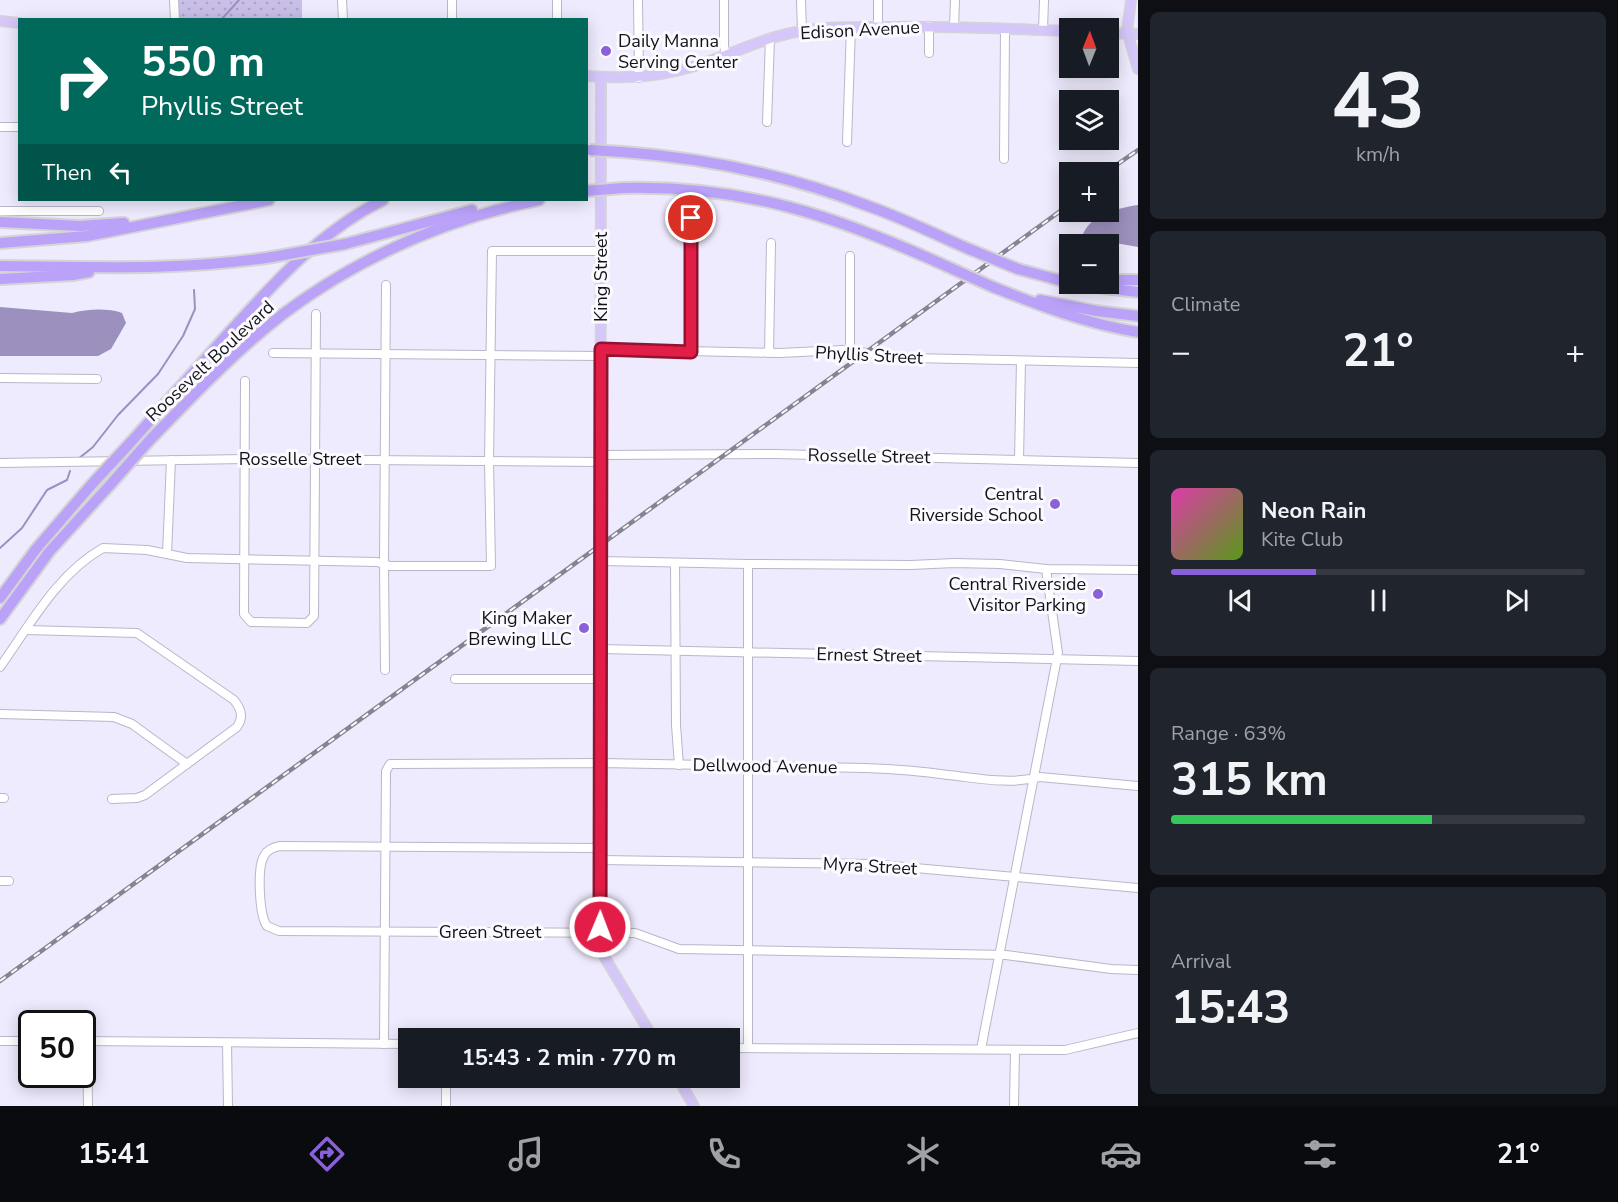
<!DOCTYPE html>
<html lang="en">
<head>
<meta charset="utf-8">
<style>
	:root { --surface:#171b24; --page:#20242c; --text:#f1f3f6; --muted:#9ea1a6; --line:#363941; --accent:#8a61db }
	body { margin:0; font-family:"Nunito Sans",sans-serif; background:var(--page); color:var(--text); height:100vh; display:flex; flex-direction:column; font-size:22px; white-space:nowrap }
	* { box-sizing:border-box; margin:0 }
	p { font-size:20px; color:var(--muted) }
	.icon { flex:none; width:33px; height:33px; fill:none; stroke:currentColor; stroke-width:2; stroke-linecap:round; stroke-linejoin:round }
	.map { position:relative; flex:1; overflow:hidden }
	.sheet { display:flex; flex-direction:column; gap:12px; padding:12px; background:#0d0f14; width:480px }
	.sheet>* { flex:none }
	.hud { position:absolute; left:18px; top:18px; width:570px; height:183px; border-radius:0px; box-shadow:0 3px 15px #0003; background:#00695c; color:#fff; overflow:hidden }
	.needle { width:39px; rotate:1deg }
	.controls { position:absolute; left:1059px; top:18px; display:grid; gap:12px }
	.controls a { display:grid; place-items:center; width:60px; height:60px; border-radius:0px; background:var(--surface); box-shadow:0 3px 15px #0003; font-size:30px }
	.speed { position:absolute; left:18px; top:1010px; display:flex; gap:12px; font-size:30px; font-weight:700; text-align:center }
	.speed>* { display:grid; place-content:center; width:78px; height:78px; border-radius:50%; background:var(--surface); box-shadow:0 3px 15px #0003; line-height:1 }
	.speed .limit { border:3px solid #111; border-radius:9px; background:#fff; color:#111 }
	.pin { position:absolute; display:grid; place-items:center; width:51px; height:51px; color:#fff; margin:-26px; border:3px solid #fff; border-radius:50%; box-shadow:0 2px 6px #0007 }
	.me { position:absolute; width:66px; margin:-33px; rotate:1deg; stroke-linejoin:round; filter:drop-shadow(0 0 4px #0008) }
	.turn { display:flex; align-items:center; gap:21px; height:126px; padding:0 24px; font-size:27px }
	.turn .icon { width:78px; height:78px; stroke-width:2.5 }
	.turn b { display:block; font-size:42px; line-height:51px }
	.then { display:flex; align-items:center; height:57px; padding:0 24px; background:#0003; gap:12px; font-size:22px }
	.big { font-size:45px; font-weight:700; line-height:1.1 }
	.sheet .card { flex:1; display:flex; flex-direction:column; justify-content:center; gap:9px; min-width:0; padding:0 21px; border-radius:9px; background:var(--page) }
	.sheet .dial { align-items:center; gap:0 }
	.dial b { font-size:78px; line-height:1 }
	.song { display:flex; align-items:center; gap:18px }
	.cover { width:72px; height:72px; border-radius:9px; background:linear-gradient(135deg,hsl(320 70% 55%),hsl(90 70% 35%)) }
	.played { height:6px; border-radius:3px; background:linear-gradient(90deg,var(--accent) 35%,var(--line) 35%) }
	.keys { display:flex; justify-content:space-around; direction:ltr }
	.heat { display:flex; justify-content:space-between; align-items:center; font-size:33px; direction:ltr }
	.charge { height:9px; border-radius:4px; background:linear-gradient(90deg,#34c759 63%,var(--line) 0) }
	.trip { position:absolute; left:398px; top:1028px; width:342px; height:60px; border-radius:0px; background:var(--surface); box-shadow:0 3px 15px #0003; font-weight:700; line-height:60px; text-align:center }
	.dock { display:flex; height:96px; justify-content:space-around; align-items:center; background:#090b0e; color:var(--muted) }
	.dock .icon { width:42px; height:42px }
	.dock .selected { color:var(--accent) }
	.dock b { font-size:27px; color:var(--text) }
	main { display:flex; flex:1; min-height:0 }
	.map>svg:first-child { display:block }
	.grass { fill:url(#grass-dots) }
	.water { fill:#9c90be }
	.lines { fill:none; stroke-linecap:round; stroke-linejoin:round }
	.stream { stroke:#9c90be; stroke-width:2 }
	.minor-casing { stroke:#bab6c8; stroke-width:10 }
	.major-casing { stroke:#d5d4d5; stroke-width:12 }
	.highway-casing { stroke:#d5d4d5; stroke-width:14 }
	.minor { stroke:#fff; stroke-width:8 }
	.major { stroke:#d6c7fb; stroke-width:9 }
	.highway { stroke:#baa2f9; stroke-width:10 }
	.rail-casing { stroke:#868491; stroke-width:4.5 }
	.rail { stroke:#fbfafe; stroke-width:2; stroke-dasharray:7; stroke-linecap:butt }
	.highway-bridge-casing { stroke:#d5d4d5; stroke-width:14; stroke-linecap:butt }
	.highway-bridge { stroke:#baa2f9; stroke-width:10 }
	.route-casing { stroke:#92132f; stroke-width:15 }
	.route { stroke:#e11d48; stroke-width:10 }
	.poi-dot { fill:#8a61db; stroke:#fbfafe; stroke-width:2 }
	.labels { text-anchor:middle; stroke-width:6; stroke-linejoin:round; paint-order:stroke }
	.street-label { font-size:18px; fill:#131218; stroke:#fbfafe }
	.poi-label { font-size:18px; fill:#131218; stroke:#fbfafe; text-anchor:end }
</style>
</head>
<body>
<main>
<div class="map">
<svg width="1138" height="1106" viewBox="0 0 1138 1106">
	<defs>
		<pattern id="grass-dots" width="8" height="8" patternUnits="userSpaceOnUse" patternTransform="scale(1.5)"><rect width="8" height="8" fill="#c9bfe8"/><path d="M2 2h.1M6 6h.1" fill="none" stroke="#aca3c6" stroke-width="1.8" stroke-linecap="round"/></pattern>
	</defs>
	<rect width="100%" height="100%" fill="#efebfe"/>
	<rect class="grass" x="177" y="0" width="125" height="19"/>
	<g class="water">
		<path d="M1138,205V247L1082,237C1088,215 1118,208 1138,205Z"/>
		<path d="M0,307L72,313C87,309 108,308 122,313L126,323L111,349L98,356H0Z"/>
	</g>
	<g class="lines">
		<g class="stream">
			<polyline points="221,20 239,0"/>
			<polyline points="78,459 93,447 118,415 158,374 183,336 195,309 194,290"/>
			<polyline points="0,548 22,528 47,490 67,480 70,471"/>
		</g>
		<g class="minor-casing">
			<g id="minor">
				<polyline points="174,0 175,20"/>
				<polyline points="342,0 343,20"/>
				<polyline points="452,0 452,20"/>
				<polyline points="557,0 557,20"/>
				<polyline points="638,0 639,78"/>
				<polyline points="724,0 724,46 726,55"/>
				<polyline points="801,0 802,31"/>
				<polyline points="878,0 878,27"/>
				<polyline points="954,27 955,0"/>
				<polyline points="1043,30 1044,0"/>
				<polyline points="929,53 929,26"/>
				<polyline points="767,122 770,38"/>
				<polyline points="0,127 20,127"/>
				<polyline points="847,142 851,27"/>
				<polyline points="1004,159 1005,29"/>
				<polyline points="0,211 99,211"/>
				<polyline points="691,218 691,352"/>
				<polyline points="850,256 850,350"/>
				<polyline points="601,349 780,353 842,350 910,358 1138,363"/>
				<polyline points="273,353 601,356"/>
				<polyline points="769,353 771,243"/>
				<polyline points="0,378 97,379"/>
				<polyline points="245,381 244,614 251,622 307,623 314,616 316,314"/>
				<polyline points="601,455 775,454 1138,463"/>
				<polyline points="1019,460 1021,361"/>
				<polyline points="0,463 245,459 601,462"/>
				<polyline points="167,554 171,460"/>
				<polyline points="601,561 748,564 911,565 954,563 1000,564 1046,569 1138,570"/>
				<polyline points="675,563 676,725 679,765"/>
				<path d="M26,630L137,633L234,700C241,709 244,717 237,727L145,795L137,798L112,799"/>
				<polyline points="601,649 1138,661"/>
				<path d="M0,667C30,625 57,574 103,548L147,550L187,558L377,562L390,566H491L489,461L492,251H601"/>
				<polyline points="385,670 384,564 386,285"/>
				<polyline points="455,679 601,679"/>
				<polyline points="0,714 114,717 132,724 187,764"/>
				<polyline points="0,798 4,798"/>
				<path d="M601,848L280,846C274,847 267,850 264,856C257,867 259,915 267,926L279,931L635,933L679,949L1006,955L1111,969L1138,970"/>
				<polyline points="601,860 871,864 1138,888"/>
				<polyline points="0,881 9,881"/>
				<polyline points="0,1041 32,1041"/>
				<polyline points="82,1041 408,1044"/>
				<polyline points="87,1041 88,1106"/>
				<polyline points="227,1043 228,1106"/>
				<path d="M384,1044L386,771L390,764L601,763L865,768C893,769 920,771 948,775C978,778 1010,785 1040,777L1138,786"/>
				<polyline points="729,1048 1065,1050 1138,1033"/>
				<polyline points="748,1048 748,564"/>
				<polyline points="981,1049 1058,653 1046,569"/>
				<polyline points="446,1106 446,1077"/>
				<polyline points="1014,1106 1015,1050"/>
			</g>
		</g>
		<g class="major-casing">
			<g id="major">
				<polyline points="1131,0 1127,31 1138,69"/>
				<polyline points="0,21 20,23"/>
				<polyline points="1108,33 1138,34"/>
				<path d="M586,76C629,79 667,77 707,62C739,51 768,36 802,31C831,26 862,27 892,27C952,26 1010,29 1070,31"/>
				<polyline points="601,77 600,939 601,948 605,958 653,1038"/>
				<polyline points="677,1077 694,1106"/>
			</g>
		</g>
		<g class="highway-casing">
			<g id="highway">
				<path d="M623,152C706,158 790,176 868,206C903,218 936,235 969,249"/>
				<path d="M623,188C746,185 836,216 946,266"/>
				<polyline points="0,222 80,226 124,223"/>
				<polyline points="0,243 87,236 269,200"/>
				<polyline points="345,244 472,210"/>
				<path d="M0,266C91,267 182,271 272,257"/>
				<polyline points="1018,269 1070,283"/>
				<polyline points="0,279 73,275 89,272"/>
				<polyline points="1108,280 1138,280"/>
				<polyline points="1072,284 1138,292"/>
				<path d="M993,287C1041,306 1087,324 1138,332"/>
				<polyline points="1040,300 1096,311 1138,316"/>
				<path d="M131,442C162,407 194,372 225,337C273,284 319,232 383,200"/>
				<path d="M148,442C191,398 234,352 283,314C359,257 447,219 539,200"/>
				<polyline points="0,598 36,549 92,484"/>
				<polyline points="0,619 49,552 110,485"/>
			</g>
		</g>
		<use href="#minor" class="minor"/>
		<use href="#major" class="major"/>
		<use href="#highway" class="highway"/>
		<g class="rail-casing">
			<g id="rail">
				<polyline points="1106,172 1138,150"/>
				<polyline points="0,981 1070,204"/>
			</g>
		</g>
		<use href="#rail" class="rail"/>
		<g class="highway-bridge-casing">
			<g id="highway-bridge">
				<polyline points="590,150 623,152"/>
				<polyline points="586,191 623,188"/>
				<polyline points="969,249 1018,269"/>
				<polyline points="272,257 345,244"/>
				<polyline points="946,266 993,287"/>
				<polyline points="92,484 131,442"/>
				<polyline points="110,485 148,442"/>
			</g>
		</g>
		<use href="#highway-bridge" class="highway-bridge"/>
	</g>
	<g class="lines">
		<g class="route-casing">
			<polyline id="route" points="600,927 601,349 691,352 691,218"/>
		</g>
		<use href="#route" class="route"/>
	</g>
	<g class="poi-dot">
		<circle cx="606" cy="51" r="6"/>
		<circle cx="1055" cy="504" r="6"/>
		<circle cx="1098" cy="594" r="6"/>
		<circle cx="584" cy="628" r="6"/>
	</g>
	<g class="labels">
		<g class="street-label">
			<text transform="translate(860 30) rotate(-3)" y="6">Edison Avenue</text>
			<text transform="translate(601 277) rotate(-90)" y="6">King Street</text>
			<text transform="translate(869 355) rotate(3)" y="6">Phyllis Street</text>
			<text transform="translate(210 361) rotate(-43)" y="6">Roosevelt Boulevard</text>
			<text transform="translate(869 456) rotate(1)" y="6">Rosselle Street</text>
			<text x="300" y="465">Rosselle Street</text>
			<text transform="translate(869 655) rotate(1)" y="6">Ernest Street</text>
			<text transform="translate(765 766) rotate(1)" y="6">Dellwood Avenue</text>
			<text transform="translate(870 866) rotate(3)" y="6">Myra Street</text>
			<text x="490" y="938">Green Street</text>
		</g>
		<g class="poi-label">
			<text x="618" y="47" text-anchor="start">Daily Manna<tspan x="618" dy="21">Serving Center</tspan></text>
			<text x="1043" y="500">Central<tspan x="1043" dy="21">Riverside School</tspan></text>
			<text x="1086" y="590">Central Riverside<tspan x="1086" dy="21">Visitor Parking</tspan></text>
			<text x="572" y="624">King Maker<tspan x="572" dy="21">Brewing LLC</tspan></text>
		</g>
	</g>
</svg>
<div class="controls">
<a><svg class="needle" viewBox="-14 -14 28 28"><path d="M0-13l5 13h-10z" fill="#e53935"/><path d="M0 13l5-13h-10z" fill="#9ea1a6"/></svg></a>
<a><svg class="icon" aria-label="layers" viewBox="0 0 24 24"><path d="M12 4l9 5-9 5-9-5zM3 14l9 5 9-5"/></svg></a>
<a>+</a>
<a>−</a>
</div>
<div class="speed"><div class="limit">50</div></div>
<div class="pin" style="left:691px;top:218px;background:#d93025"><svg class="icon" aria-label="arrive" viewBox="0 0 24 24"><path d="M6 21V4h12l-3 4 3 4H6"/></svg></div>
<svg class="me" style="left:600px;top:927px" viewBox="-20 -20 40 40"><circle r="17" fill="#e11d48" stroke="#fff" stroke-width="3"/><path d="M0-11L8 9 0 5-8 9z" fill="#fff"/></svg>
<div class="trip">15:43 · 2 min · 770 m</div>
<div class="hud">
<div class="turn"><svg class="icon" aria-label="right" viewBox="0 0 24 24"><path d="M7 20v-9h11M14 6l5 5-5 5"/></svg><div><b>550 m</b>Phyllis Street</div></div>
<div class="then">Then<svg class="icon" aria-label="left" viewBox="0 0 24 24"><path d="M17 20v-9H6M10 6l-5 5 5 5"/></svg></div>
</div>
</div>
<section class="sheet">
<div class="card dial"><b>43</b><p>km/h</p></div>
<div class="card"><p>Climate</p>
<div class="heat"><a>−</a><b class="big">21°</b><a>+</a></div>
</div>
<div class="card">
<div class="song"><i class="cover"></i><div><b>Neon Rain</b><p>Kite Club</p></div></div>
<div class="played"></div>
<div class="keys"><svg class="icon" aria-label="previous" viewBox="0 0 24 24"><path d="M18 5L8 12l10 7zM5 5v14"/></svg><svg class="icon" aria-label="pause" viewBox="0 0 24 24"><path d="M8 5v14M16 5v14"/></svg><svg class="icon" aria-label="next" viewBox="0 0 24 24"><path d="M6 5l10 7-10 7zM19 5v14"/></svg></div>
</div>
<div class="card"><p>Range · 63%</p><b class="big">315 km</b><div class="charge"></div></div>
<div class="card"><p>Arrival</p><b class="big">15:43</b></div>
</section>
</main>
<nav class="dock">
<b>15:41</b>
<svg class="icon selected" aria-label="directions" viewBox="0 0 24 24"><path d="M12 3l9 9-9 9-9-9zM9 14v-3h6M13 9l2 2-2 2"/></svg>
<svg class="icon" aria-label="music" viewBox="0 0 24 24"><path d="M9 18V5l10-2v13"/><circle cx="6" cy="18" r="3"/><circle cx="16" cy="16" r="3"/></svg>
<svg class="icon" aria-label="phone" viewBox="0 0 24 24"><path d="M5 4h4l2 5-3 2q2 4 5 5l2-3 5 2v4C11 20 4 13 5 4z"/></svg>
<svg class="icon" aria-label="climate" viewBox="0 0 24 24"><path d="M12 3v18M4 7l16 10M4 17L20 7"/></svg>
<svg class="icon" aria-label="car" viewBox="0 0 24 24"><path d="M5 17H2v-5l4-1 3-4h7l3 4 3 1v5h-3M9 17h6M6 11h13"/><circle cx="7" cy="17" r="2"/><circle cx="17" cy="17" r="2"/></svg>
<svg class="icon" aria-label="filters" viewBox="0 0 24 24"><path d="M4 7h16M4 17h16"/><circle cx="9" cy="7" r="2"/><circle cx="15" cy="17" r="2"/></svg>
<b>21°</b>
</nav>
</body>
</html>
